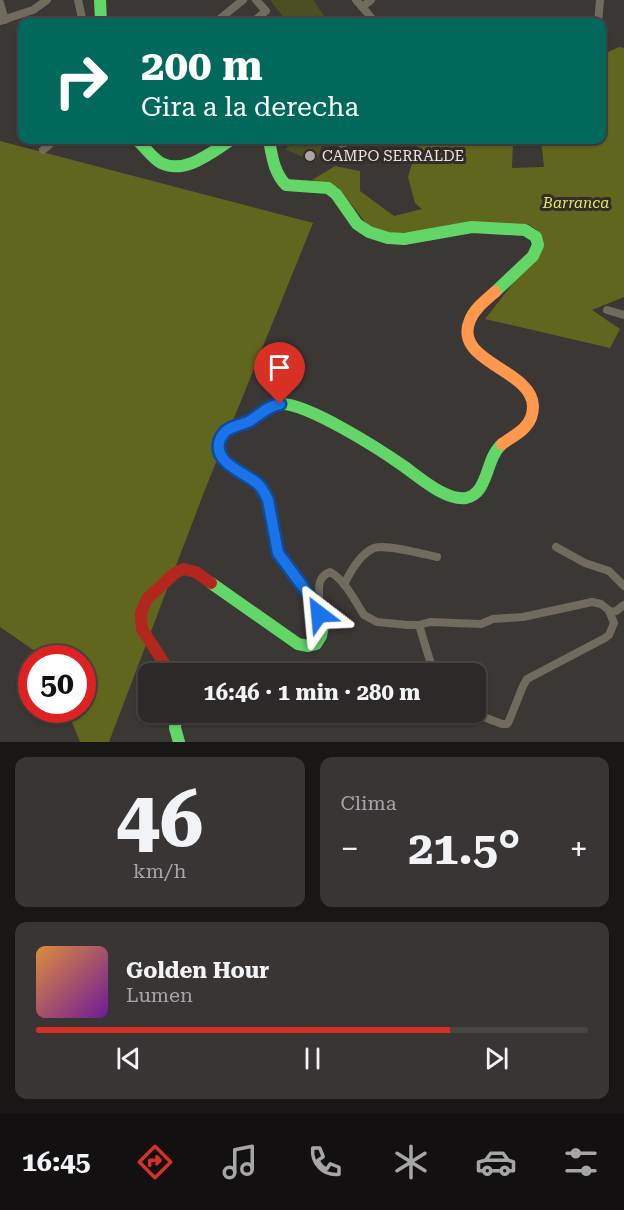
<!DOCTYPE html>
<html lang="es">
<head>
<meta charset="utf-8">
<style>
	:root { --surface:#2c2928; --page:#383534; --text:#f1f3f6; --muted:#a6a6a8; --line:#484545; --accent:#d93025 }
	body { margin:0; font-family:"Roboto Serif",serif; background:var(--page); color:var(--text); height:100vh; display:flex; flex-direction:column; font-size:22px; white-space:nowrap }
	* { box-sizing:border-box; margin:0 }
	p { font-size:20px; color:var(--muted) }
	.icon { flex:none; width:33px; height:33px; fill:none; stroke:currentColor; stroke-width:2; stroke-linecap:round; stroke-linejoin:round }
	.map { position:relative; height:742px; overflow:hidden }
	.sheet { display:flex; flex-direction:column; gap:15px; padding:15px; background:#181716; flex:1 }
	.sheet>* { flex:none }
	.hud { position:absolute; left:18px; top:18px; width:588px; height:126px; border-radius:12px; box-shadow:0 2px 4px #0004,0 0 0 2px var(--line); background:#00695c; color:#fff; overflow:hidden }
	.speed { position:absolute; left:18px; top:645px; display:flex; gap:12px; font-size:30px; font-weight:700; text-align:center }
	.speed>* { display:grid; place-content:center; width:78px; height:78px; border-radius:50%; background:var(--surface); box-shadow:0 2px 4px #0004,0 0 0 2px var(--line); line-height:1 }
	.speed .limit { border:9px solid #d22; background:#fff; color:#111 }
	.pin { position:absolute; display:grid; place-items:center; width:51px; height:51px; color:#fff; margin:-62px -26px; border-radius:50% 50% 50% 0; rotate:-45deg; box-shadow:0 0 6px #0007 }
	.pin .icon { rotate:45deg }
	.me { position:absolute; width:66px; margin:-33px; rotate:331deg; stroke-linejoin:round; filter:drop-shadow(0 0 4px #0008) }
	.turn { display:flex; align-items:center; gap:21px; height:126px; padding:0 24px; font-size:27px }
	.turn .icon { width:78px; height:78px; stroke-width:2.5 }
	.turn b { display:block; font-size:42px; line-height:51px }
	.big { font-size:45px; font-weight:700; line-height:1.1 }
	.sheet .widget { flex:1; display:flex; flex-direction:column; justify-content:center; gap:9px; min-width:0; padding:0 21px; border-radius:12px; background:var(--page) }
	.sheet .dial { align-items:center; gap:0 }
	.dial b { font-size:78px; line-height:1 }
	.song { display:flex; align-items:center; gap:18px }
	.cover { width:72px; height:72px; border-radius:9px; background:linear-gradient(135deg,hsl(30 70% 55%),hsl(280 70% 35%)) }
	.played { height:6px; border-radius:3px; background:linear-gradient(90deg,var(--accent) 75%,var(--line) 75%) }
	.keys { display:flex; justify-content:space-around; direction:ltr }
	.heat { display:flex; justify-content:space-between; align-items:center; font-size:33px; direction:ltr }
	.sheet .tiles { flex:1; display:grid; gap:15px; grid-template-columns:1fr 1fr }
	.widget:last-child { grid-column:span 2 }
	.trip { position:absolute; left:138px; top:663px; width:348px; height:60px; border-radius:12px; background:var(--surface); box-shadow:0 2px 4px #0004,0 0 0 2px var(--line); font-weight:700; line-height:60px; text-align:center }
	.menu { display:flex; height:96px; justify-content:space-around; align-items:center; background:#121010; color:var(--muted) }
	.menu .icon { width:42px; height:42px }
	.menu .selected { color:var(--accent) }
	.menu b { font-size:27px; color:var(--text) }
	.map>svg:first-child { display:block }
	.green { fill:#4b4f21 }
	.forest { fill:#61661f }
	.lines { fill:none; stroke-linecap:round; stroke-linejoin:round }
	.street { stroke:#706a5f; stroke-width:8 }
	.fast { stroke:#63d668; stroke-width:12 }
	.slow { stroke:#ff974d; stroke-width:12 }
	.jam { stroke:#b3261e; stroke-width:12 }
	.route-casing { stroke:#114b97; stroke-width:15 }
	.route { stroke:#1a73e8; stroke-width:10 }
	.poi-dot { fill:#aaa7a4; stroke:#332c28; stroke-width:2 }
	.labels { text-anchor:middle; stroke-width:6; stroke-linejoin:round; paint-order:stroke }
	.poi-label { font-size:15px; fill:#e7e3e0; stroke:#332c28; text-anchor:start }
	.park-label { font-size:15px; font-style:italic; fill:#deeb63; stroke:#332c28 }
</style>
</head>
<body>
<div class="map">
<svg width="624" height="742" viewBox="0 0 624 742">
	<rect width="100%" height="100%" fill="#3a3735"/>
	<g class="green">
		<polygon points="270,0 313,0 325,17 317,22 287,22"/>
		<polygon points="291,140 304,140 322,146 316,162 286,150"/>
	</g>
	<g class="forest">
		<polygon points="619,47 624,48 624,297 592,310 620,329 610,348 485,319 541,248 542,240 537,230 528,224 479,225 399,233 377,231 369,227 338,187 312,180 335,166 360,171 360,191 394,216 422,209 415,203 408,177 419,140 487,140 513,142 512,168 544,167 541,140 602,140 602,55"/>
		<polygon points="0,141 313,223 204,492 109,742 80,742 67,710 82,710 82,658 45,658 0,627"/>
	</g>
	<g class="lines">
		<g class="street">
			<polyline points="78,0 83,22"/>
			<polyline points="356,0 375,22"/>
			<polyline points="0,3 5,20"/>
			<polyline points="362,7 371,0"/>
			<polyline points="0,21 33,10 47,0"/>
			<polyline points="216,22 243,0"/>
			<polyline points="253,22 266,11 256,0"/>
			<polyline points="598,22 600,0"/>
			<polyline points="43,150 55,140"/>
			<polyline points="336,159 341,155 344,140"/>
			<polyline points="607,310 624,315"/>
			<polyline points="556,547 585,563 609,571 624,586"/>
			<path d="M344,585C350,572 360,554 374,548C387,544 423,554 437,557"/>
			<path d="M319,614C322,598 312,579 330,572C345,580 355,601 364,615L377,622L408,625H419L430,622L481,624L493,619L523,617L592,602L601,604L611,612L616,611L624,605"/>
			<polyline points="419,625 434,674"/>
			<polyline points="449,712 476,714 502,724 507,724 509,721 523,686 527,679 605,638 609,635 614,623 609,611"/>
		</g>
		<g class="fast">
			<polyline points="100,0 101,22"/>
			<path d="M137,140C145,147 152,158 161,163C185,175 212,152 231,140"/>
			<path d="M269,140C272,156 274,173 286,185L328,188L336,194L357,224L369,232L388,238L404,239L472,227L525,230L536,237L538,245L533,256L495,292"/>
			<path d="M211,583L298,644L308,646L316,644L321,636L323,626L312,599L278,553L268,500C265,495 263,489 259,485C247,473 227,469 220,453C215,440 226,430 237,426C241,424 246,423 250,421C261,415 268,405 281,404C307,403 379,449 402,465C418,476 445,501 466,498C489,493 485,459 502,444"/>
			<polyline points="176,712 175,728 179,742"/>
		</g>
		<path class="slow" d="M495,292C486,300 475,308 470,320C452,362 532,369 533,406C533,414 530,422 525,427C519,434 510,438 502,444"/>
		<polyline class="jam" points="171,674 142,629 141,613 147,599 175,573 183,569 196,572 211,583"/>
	</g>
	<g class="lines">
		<g class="route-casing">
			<path id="route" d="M280,404C267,406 259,416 248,422C241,425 232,426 226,431C223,434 220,438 219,443C215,464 246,473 258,484C263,489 265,494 268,500L278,553L312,599L319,614"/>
		</g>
		<use href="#route" class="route"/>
	</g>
	<circle class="poi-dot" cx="310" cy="156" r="6"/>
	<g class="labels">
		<g class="poi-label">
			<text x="322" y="161">CAMPO SERRALDE</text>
		</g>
		<g class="park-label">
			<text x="576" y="208">Barranca</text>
		</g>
	</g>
</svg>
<div class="speed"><div class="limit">50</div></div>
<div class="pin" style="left:280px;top:404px;background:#d93025"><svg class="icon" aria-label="arrive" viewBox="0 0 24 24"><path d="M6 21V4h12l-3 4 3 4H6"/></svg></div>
<svg class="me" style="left:319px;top:614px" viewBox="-20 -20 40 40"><path d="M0-17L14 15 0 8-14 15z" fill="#1a73e8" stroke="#fff" stroke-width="4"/></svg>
<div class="trip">16:46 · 1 min · 280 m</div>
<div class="hud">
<div class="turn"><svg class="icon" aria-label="right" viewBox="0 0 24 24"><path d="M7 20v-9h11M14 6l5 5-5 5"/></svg><div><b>200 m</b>Gira a la derecha</div></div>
</div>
</div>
<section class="sheet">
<div class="tiles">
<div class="widget dial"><b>46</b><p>km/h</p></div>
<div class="widget"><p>Clima</p>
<div class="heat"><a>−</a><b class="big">21.5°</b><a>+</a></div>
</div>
<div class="widget">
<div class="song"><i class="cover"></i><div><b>Golden Hour</b><p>Lumen</p></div></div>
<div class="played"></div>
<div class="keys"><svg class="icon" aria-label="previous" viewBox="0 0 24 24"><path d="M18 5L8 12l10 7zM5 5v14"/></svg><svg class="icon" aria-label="pause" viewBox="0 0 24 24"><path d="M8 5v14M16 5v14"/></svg><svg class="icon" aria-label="next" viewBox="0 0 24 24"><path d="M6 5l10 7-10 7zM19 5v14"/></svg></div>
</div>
</div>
</section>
<nav class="menu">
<b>16:45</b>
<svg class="icon selected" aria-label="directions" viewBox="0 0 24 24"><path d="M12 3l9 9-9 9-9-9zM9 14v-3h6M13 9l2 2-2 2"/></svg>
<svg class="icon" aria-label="music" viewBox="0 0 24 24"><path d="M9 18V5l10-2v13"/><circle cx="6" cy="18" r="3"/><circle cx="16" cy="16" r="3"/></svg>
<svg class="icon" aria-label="phone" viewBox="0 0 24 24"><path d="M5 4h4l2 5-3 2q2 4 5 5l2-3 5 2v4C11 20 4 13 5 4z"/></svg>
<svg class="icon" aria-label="climate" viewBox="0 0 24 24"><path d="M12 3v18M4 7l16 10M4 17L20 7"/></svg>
<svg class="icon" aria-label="car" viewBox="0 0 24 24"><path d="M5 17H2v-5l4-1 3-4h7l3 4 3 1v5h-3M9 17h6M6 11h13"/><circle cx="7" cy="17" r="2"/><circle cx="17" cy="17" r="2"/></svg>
<svg class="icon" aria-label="filters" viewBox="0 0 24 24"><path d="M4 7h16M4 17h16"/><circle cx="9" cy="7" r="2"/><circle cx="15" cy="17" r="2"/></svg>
</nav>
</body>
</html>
